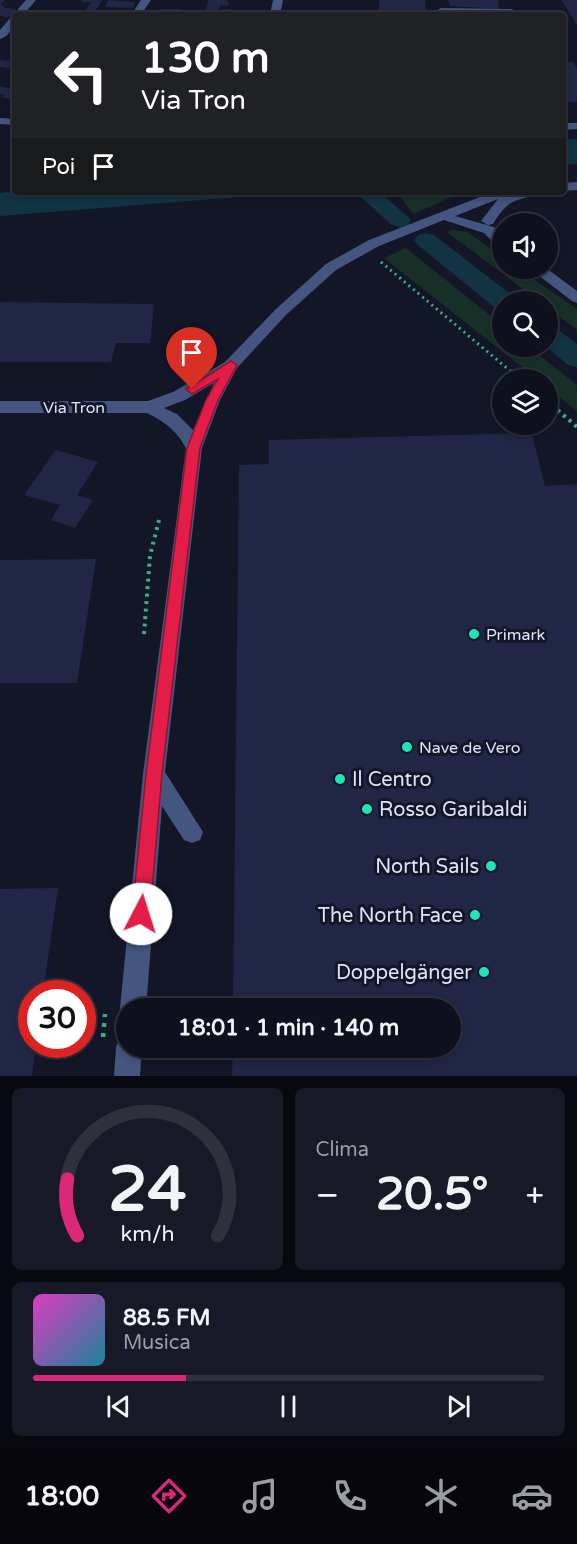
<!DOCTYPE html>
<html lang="it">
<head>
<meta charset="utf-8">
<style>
	:root { --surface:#0e101d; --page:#171926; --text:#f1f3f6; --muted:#9b9da4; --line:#2e303b; --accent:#db2777 }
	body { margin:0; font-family:"Varela Round",sans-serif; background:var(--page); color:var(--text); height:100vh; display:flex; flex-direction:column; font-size:22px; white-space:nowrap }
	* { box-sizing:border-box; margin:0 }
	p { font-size:20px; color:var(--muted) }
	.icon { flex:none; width:33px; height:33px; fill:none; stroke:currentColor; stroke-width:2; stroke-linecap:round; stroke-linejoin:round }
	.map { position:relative; height:1076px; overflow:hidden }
	.side { display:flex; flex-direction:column; gap:12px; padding:12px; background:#080910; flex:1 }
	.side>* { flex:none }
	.hud { position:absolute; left:12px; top:12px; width:554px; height:183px; border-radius:6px; box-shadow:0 3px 9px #0003,0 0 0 2px var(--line); background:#202124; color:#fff; overflow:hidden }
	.buttons { position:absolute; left:492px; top:213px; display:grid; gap:12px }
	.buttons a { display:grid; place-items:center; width:66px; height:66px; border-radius:50%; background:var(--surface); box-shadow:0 3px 9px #0003,0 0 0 2px var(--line); font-size:30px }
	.speed { position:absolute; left:18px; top:980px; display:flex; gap:12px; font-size:30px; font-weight:700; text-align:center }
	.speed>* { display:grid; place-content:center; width:78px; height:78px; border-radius:50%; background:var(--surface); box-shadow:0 3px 9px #0003,0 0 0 2px var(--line); line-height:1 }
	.speed .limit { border:9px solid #d22; background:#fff; color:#111 }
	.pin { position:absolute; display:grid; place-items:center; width:51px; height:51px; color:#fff; margin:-62px -26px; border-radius:50% 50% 50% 0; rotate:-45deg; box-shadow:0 0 6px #0007 }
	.pin .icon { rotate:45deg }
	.me { position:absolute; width:66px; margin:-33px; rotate:5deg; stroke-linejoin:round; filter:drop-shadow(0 0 4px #0008) }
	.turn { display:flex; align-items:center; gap:21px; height:126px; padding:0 30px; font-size:27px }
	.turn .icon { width:78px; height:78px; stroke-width:2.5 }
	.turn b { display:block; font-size:42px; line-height:51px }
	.then { display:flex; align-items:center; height:57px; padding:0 30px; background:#0003; gap:12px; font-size:22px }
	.big { font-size:45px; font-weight:700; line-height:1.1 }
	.side .tile { flex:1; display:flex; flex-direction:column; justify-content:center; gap:9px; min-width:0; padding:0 21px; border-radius:9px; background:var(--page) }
	.side .dial { align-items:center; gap:0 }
	.dial svg { height:156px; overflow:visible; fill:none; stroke:var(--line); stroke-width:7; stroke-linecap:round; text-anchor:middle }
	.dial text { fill:var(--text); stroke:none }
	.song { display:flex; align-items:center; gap:18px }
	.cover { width:72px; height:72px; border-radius:9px; background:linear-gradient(135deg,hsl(310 70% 55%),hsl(190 70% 35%)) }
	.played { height:6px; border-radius:3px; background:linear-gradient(90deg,var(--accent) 30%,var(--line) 30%) }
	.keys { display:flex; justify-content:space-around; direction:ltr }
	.heat { display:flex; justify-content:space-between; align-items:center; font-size:33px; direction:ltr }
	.side .tiles { flex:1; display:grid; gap:12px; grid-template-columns:1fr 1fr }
	.tile:last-child { grid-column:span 2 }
	.trip { position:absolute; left:116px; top:998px; width:345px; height:60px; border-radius:30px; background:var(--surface); box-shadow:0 3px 9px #0003,0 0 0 2px var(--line); font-weight:700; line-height:60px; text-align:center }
	.menu { display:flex; height:96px; justify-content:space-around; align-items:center; background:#06060c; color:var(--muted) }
	.menu .icon { width:42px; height:42px }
	.menu .current { color:var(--accent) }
	.menu b { font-size:27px; color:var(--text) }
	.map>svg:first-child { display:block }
	.green { fill:#173027 }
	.water { fill:#113342 }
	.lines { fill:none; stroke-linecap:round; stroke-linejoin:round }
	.canal { fill:#113342; fill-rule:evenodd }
	.building { fill:#212646 }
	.path-far2 { stroke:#3fad82; stroke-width:3; stroke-dasharray:2 4; stroke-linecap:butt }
	.path-far1 { stroke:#3fad82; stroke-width:4; stroke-dasharray:3 4.5; stroke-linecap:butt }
	.path { stroke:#3fad82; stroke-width:4.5; stroke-dasharray:4 6; stroke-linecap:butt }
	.minor { fill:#445580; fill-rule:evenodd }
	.route { fill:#e11d48; stroke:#92132f; stroke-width:1.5 }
	.poi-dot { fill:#20e4b8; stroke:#131627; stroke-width:2 }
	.labels { text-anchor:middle; stroke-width:6; stroke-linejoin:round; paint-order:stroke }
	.street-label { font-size:16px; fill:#dde3fb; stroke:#131627 }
	.poi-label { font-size:16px; fill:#dde3fb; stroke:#131627; text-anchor:start }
	.near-poi-label { font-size:20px; fill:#dde3fb; stroke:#131627; text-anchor:end }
</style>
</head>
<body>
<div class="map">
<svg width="577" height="1076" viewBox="0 0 577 1076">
	<rect width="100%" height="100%" fill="#131627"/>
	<g class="green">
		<polygon points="397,192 463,192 413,214"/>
		<polygon points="452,230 467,232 502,257 502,268 519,269 577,309 577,330 548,308 548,302 539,301 447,232"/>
		<polygon points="406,248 502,325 502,346 529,347 577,385 577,411 548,388 548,380 537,379 384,258"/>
	</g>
	<g class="water">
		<polygon points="563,139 577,139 577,164 563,165"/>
		<polygon points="15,191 15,192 304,192 0,216 0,193"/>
	</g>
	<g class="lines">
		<g class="canal">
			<polygon points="355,192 380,192 411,220 408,225 400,227 392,225"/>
			<polygon points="426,233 434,235 513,296 516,302 502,302 502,310 495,308 418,245 414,240 418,235"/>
			<polygon points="548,326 557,329 577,344 577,367 568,365 545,346 548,346"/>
		</g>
	</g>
	<g class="building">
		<polygon points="0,0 5,0 1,5 5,6 4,8 16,9 8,17 0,16"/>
		<polygon points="82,0 102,0 93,15 70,15 72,13 84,13 91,2 82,2"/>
		<polygon points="108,0 135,2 133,8 105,7"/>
		<polygon points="209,0 225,0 229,2 228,6 220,5 219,10 205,10"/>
		<polygon points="379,0 425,0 426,11 411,10 412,15 379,15"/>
		<polygon points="448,0 498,0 499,9 450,6"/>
		<polygon points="561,0 577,0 577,25"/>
		<polygon points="159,9 180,9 178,15 151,15 152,12 158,12"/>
		<polygon points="221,9 253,11 253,15 219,15"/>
		<polygon points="0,60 15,61 15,69 0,67"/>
		<polygon points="562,62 573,62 577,68 577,102 562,102"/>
		<polygon points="0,86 15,90 15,101 2,97 5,94 0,94"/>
		<polygon points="0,302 154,304 150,343 116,343 111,362 0,362"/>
		<polygon points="532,433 545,486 577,484 577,1076 232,1076 233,1047 450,1047 450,1008 233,1008 239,465 269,464 269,440"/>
		<polygon points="56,450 98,462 77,495 93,500 75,528 51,520 60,505 24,495"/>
		<polygon points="96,559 77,683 0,683 0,560"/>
		<polygon points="58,888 43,993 32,993 32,1044 36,1044 32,1076 0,1076 0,889"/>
	</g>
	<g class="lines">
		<g class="path-far2">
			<polyline points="381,262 521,380"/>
			<polyline points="548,402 553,407"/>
		</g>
		<g class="path-far1">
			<polyline points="552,405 577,427"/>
			<polyline points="144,634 150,556 159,520"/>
		</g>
		<polyline class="path" points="103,1037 105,1014"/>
		<g class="minor">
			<path d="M26,0H36L23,15H15C15,25 10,36 0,39V30Z"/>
			<polygon points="141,0 151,0 141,15 131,15"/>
			<polygon points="273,0 283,0 280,15 270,15"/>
			<polygon points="441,8 512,9 517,12 512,15 438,13 436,11"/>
			<polygon points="0,118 15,119 15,125 0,124"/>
			<polygon points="562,123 577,123 577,129 562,130"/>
			<polygon points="577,182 577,190 562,191 562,183"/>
			<path d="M493,192H539L537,195C512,201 507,201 493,224L488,225L481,221L498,199L455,216L494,227L502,236V247L497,246L484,233L444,220L379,246L336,270L286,315L237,368L220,400L202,448L165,772L203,832L200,840L192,843L184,840L162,806L146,1008H126V1018L124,1017L120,1008L143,774L186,448C176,430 165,422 147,413H0V401H148L173,392L225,362L276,309L326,264L369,240ZM214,383L193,430L177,414L164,408L185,400Z"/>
			<polygon points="529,268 546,268 577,291 577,303 572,301"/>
			<polygon points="126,1035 126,1047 142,1047 140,1076 114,1076 116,1047 120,1038"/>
		</g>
	</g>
	<polygon class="route" points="231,361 237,365 218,400 200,448 162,774 150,914 148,921 141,923 135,921 132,914 146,774 187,448 206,400 218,379 192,394 186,389"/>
	<g class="poi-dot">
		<circle cx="474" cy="634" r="6"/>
		<circle cx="407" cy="747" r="6"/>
		<circle cx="340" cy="779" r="6"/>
		<circle cx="367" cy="809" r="6"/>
		<circle cx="491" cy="866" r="6"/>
		<circle cx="475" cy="915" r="6"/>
		<circle cx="484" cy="972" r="6"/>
	</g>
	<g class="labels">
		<g class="street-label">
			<text x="74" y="413">Via Tron</text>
		</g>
		<g class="poi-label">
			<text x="486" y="640">Primark</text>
			<text x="419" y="753">Nave de Vero</text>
		</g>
		<g class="near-poi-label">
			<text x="352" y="786" text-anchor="start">Il Centro</text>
			<text x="379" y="816" text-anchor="start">Rosso Garibaldi</text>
			<text x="479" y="873">North Sails</text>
			<text x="463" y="922">The North Face</text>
			<text x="472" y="979">Doppelgänger</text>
		</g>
	</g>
</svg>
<div class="buttons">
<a><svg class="icon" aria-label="sound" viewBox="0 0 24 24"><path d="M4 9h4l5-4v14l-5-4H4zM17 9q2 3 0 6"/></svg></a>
<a><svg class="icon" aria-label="search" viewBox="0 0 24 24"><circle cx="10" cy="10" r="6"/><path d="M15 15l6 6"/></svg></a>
<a><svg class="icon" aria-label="layers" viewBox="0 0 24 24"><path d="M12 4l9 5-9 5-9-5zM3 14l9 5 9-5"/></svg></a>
</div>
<div class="speed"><div class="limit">30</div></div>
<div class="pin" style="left:192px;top:389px;background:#d93025"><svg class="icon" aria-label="arrive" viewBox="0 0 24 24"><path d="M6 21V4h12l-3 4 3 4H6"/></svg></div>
<svg class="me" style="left:141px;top:914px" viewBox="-20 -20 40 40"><circle r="19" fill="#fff"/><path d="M0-13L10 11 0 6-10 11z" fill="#e11d48"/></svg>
<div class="trip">18:01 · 1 min · 140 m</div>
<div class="hud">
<div class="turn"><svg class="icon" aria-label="left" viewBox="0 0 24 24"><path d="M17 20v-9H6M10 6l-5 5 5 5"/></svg><div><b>130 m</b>Via Tron</div></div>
<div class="then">Poi<svg class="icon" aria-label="arrive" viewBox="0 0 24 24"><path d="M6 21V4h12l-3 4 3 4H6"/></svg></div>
</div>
</div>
<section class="side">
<div class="tiles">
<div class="tile dial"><svg viewBox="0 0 100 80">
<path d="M14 69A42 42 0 1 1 86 69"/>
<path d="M14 69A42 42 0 0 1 9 40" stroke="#db2777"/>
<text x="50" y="56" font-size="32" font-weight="700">24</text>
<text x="50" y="72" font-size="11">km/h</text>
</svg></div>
<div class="tile"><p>Clima</p>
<div class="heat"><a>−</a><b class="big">20.5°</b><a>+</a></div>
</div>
<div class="tile">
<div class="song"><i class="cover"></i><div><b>88.5 FM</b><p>Musica</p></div></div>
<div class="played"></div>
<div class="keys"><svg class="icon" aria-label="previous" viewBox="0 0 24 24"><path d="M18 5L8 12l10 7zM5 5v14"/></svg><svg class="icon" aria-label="pause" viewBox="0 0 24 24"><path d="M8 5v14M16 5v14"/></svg><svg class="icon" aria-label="next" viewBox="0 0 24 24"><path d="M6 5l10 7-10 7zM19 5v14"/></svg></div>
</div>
</div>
</section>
<nav class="menu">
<b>18:00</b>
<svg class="icon current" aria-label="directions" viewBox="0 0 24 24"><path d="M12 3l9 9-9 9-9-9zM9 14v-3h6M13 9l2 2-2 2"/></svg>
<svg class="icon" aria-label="music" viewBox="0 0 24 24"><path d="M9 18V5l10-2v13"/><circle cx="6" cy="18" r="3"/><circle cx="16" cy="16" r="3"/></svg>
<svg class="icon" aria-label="phone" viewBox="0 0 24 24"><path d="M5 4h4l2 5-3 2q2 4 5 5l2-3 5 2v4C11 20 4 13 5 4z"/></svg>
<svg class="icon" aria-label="climate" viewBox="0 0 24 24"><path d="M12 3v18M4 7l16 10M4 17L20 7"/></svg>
<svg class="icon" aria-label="car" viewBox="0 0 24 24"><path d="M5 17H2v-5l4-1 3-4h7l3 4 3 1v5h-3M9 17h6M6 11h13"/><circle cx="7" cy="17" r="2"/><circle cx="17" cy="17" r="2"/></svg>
</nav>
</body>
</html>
